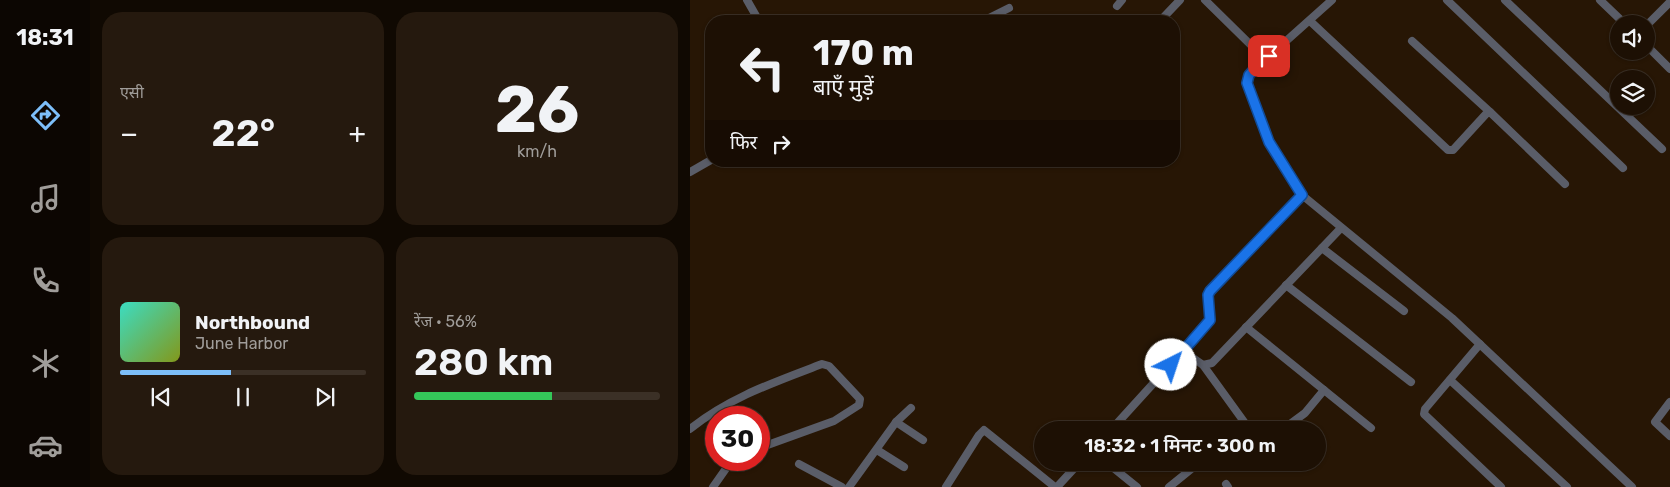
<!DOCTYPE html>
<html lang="hi">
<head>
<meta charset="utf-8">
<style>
	:root { --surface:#1d1004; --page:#25190e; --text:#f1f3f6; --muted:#a09d9a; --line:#3b3026; --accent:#7dbef9 }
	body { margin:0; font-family:Rubik,"Noto Sans Devanagari",sans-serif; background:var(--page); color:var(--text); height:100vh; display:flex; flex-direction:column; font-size:19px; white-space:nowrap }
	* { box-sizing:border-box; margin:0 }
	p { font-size:16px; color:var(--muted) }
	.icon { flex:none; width:28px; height:28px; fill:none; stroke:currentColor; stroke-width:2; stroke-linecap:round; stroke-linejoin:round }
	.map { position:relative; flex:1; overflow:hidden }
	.sheet { display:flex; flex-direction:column; gap:12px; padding:12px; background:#100902; width:600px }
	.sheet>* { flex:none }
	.banner { position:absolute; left:15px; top:15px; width:475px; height:152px; border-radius:20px; box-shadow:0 1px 4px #0004,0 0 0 1px var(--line); background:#1d1004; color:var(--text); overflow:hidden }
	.buttons { position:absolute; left:920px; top:15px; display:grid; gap:10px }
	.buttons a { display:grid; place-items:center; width:45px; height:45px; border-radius:50%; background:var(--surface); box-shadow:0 1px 4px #0004,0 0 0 1px var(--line); font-size:25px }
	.speed { position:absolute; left:15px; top:406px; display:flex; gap:10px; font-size:25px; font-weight:700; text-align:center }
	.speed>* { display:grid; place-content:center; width:65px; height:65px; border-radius:50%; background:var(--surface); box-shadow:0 1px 4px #0004,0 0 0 1px var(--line); line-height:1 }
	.speed .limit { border:8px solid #d22; background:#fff; color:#111 }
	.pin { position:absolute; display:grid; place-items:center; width:42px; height:42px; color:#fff; margin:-21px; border-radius:10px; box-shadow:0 2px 8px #0006 }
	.me { position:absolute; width:55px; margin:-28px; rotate:41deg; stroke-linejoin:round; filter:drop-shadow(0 0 4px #0008) }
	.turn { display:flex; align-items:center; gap:18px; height:105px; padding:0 25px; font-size:22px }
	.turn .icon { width:65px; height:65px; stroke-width:2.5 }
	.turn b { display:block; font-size:35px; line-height:42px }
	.then { display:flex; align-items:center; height:48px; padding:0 25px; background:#0003; gap:10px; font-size:19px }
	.big { font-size:38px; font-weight:600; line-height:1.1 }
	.sheet .card { flex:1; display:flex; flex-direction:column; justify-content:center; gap:8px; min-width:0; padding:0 18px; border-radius:20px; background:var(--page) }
	.sheet .dial { align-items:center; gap:0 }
	.dial b { font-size:65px; line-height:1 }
	.song { display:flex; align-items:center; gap:15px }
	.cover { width:60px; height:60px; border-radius:8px; background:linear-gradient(135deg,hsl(170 70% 55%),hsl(70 70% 35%)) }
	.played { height:5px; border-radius:2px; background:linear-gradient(90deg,var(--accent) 45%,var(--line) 45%) }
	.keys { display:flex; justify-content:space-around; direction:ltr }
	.heat { display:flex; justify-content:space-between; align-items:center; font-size:28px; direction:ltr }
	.charge { height:8px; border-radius:4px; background:linear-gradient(90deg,#34c759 56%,var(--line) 0) }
	.sheet .tiles { flex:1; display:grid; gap:12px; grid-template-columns:repeat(2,1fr) }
	.trip { position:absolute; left:344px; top:421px; width:292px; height:50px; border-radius:25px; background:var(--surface); box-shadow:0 1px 4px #0004,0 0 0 1px var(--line); font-weight:600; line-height:50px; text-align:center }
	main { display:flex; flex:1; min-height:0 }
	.tab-bar { display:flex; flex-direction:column; width:90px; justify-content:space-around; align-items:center; background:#0c0602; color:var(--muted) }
	.tab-bar .icon { width:35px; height:35px }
	.tab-bar .on { color:var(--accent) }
	.tab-bar b { font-size:22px; color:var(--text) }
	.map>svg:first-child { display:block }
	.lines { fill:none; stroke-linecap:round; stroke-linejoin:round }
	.street { stroke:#5a5d68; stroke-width:8 }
	.route-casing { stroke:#114b97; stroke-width:12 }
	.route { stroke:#1a73e8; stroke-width:9 }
</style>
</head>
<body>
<main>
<nav class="tab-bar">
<b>18:31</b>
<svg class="icon on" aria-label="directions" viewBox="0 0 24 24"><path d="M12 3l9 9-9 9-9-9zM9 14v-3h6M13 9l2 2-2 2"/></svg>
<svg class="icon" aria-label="music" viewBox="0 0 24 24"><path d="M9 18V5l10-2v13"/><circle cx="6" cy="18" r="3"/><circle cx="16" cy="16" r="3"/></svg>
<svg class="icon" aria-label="phone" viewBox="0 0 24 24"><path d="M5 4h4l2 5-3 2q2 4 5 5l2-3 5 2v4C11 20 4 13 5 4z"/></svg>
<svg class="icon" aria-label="climate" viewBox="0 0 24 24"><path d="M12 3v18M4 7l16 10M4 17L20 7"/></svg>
<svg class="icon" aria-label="car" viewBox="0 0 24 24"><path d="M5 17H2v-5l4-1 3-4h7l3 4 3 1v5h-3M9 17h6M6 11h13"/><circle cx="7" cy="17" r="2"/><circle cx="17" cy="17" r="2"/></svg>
</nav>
<section class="sheet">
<div class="tiles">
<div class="card"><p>एसी</p>
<div class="heat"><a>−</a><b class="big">22°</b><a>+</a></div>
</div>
<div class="card dial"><b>26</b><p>km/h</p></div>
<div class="card">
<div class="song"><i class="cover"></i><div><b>Northbound</b><p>June Harbor</p></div></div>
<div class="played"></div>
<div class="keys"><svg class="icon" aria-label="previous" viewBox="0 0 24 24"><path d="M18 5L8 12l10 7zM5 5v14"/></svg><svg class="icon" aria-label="pause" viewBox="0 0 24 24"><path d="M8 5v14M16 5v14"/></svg><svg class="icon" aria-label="next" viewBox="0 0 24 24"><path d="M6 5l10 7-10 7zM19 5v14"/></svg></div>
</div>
<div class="card"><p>रेंज · 56%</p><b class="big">280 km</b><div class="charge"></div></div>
</div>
</section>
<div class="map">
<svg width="980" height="487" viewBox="0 0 980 487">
	<rect width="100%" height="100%" fill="#271605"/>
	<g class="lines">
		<g class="street">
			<polyline points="57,0 69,21"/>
			<polyline points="515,0 572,56 577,58 642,0"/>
			<polyline points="757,0 933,168"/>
			<polyline points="815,0 972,149"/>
			<polyline points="910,0 935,24"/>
			<polyline points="427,6 432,0"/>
			<polyline points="293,21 319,8"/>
			<polyline points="470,21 490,0"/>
			<polyline points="620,21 758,150 763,150 796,114 800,112 875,184"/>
			<polyline points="956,26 980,2"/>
			<polyline points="722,41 800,112"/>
			<polyline points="956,45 980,69"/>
			<polyline points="575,57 559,75 557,83 579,142 612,195 762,318 942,487"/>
			<polyline points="0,172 21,160"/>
			<polyline points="632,248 714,311"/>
			<polyline points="596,285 721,382"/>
			<polyline points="556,327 681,428"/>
			<polyline points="790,344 735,409 734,414 811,487"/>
			<polyline points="493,351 513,365 522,363 651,228"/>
			<polyline points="513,365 560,430"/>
			<polyline points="760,380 877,487"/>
			<polyline points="980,402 965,422 980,436"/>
			<polyline points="206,422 233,440"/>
			<path d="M0,429C40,397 85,382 132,364L139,366L170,399L169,405L144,421L69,448"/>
			<polyline points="421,430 521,320 518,295 520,291 612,195"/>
			<polyline points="592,430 615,413 634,390"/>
			<polyline points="187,450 214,467"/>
			<polyline points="416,462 447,487"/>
			<polyline points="109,464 152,487"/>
			<polyline points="536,484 538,487"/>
			<polyline points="23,487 42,460"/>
			<polyline points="159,487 206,422 221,408"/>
			<polyline points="256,487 289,435 294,430 365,487"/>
			<polyline points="367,487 390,462"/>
			<polyline points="479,487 510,462"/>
		</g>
	</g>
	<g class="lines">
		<g class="route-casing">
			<polyline id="route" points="481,365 520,320 518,295 520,291 612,195 579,142 557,83 559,75 575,57 579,56"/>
		</g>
		<use href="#route" class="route"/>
	</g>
</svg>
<div class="buttons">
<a><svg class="icon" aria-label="sound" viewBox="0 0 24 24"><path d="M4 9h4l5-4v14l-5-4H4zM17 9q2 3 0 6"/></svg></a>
<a><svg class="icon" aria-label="layers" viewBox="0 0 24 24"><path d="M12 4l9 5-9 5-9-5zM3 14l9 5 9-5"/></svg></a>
</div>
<div class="speed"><div class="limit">30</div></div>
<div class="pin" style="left:579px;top:56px;background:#d93025"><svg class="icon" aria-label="arrive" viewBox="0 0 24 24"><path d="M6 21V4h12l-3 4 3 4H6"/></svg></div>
<svg class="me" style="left:481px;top:365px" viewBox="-20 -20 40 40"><circle r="19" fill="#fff"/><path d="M0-13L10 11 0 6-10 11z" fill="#1a73e8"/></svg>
<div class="trip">18:32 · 1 मिनट · 300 m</div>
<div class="banner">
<div class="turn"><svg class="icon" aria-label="left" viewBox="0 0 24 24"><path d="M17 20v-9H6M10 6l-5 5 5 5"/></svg><div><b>170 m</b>बाएँ मुड़ें</div></div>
<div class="then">फिर<svg class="icon" aria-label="right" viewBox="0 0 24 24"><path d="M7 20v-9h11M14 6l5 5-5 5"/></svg></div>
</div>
</div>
</main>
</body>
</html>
